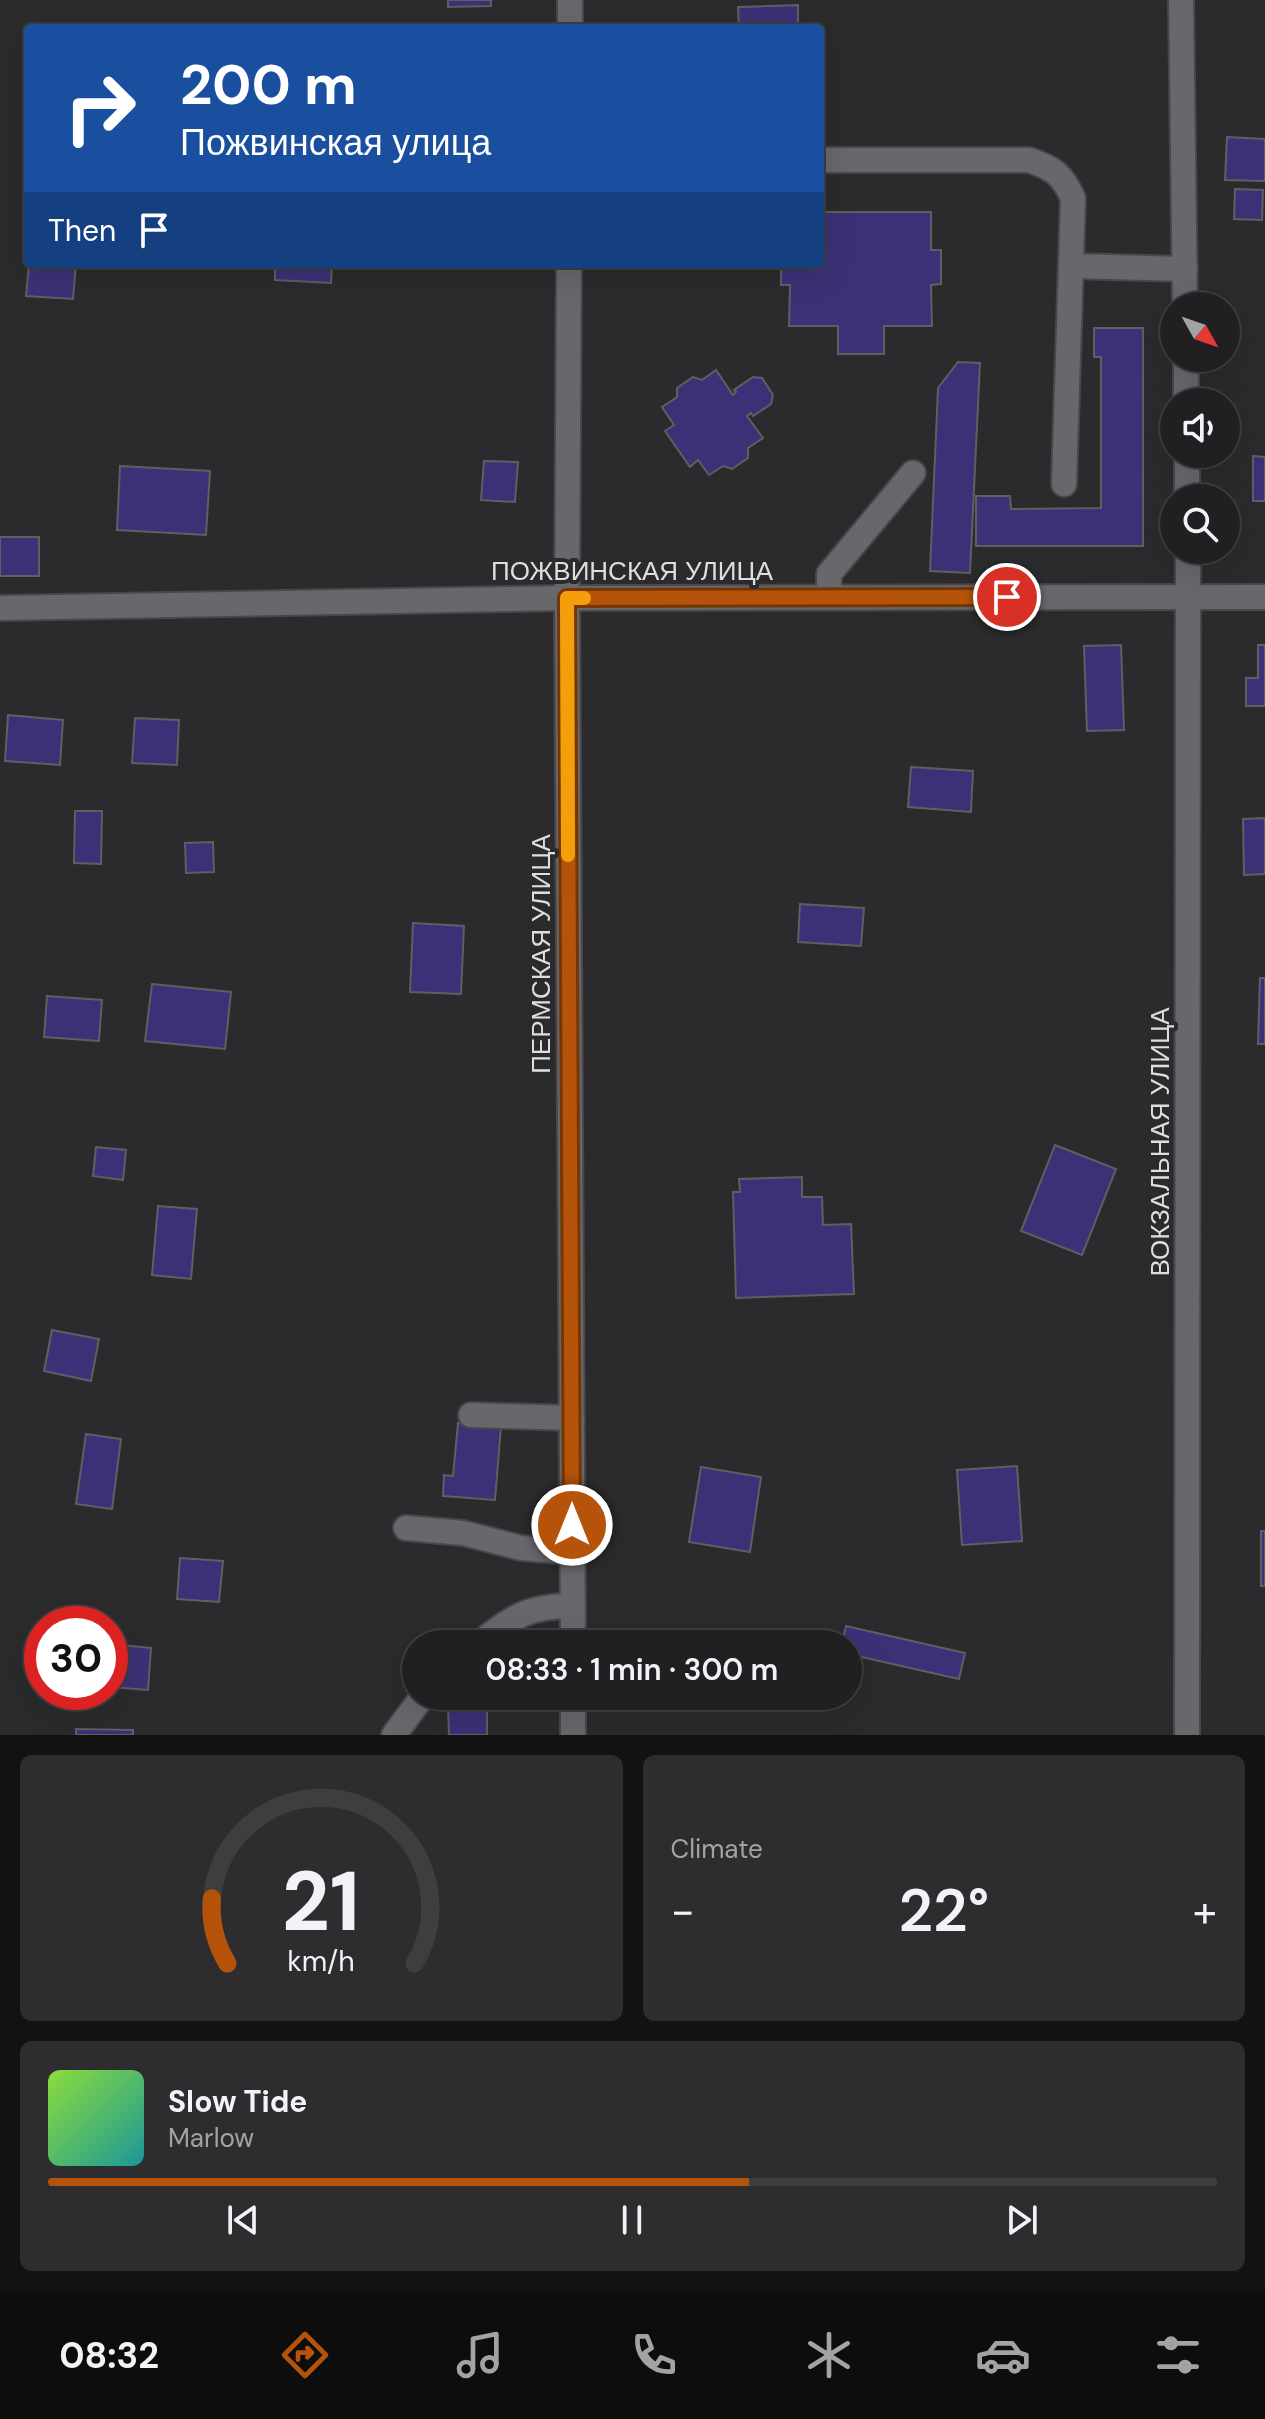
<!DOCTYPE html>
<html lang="en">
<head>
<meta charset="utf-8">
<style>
	:root { --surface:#202022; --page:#2d2d2f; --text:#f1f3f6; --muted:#a2a3a5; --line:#3d3e40; --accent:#b45309 }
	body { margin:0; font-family:"DM Sans",sans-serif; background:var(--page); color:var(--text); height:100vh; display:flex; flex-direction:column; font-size:30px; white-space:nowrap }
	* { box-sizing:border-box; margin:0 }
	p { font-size:26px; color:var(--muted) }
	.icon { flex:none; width:44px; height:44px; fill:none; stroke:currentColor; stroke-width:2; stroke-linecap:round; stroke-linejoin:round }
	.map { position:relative; height:1735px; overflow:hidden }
	.panel { display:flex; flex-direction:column; gap:20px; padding:20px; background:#121213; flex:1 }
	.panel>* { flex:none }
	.hud { position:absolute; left:24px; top:24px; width:800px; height:244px; border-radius:8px; box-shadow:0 8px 32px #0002,0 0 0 2px var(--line); background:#1a4fa0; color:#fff; overflow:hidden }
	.needle { width:52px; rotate:130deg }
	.fabs { position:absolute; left:1160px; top:292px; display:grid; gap:16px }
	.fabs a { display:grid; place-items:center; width:80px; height:80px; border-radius:50%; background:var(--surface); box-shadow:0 8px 32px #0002,0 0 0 2px var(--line); font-size:40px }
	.speed { position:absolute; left:24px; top:1606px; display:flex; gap:16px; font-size:40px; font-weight:700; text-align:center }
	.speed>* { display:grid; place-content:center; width:104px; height:104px; border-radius:50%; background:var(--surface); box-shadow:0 8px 32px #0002,0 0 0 2px var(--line); line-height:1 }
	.speed .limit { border:12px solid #d22; background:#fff; color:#111 }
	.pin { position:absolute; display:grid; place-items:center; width:68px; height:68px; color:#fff; margin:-34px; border:4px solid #fff; border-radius:50%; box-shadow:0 2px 8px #0007 }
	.me { position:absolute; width:88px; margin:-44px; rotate:0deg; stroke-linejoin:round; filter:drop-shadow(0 0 6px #0008) }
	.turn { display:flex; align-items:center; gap:28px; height:168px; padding:0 24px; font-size:36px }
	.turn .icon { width:104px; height:104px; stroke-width:2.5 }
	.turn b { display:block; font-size:56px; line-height:68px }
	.then { display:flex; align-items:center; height:76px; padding:0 24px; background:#0003; gap:16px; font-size:30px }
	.big { font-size:60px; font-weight:600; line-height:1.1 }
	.panel .widget { flex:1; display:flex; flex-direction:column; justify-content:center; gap:12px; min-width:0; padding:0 28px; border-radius:12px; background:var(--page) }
	.panel .dial { align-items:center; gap:0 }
	.dial svg { height:208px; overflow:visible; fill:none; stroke:var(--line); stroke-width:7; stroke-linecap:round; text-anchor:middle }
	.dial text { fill:var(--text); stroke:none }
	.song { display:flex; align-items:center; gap:24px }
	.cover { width:96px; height:96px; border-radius:12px; background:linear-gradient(135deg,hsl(90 70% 55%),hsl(180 70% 35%)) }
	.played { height:8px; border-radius:4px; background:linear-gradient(90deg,var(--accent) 60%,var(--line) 60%) }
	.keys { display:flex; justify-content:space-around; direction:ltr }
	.heat { display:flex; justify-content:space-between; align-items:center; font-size:44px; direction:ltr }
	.panel .tiles { flex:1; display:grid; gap:20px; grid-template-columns:1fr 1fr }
	.widget:last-child { grid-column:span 2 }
	.trip { position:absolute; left:402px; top:1630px; width:460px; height:80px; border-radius:40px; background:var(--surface); box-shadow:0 8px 32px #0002,0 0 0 2px var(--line); font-weight:600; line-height:80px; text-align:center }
	.tab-bar { display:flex; height:128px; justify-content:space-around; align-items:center; background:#0d0d0e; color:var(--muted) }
	.tab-bar .icon { width:56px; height:56px }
	.tab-bar .active { color:var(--accent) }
	.tab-bar b { font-size:36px; color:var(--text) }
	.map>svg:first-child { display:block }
	.building { fill:#3c3176; stroke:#5f5f63; stroke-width:2 }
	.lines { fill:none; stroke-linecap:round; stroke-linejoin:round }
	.minor-casing { stroke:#48484b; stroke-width:28 }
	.minor { stroke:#67676c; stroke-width:24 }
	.route-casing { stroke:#753606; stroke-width:20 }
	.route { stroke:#b45309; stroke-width:14 }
	.slow { stroke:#f59e0b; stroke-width:14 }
	.labels { text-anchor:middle; stroke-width:8; stroke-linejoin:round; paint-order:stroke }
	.street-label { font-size:26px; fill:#dedee0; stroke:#2b2b2e }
</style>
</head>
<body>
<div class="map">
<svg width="1265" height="1735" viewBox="0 0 1265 1735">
	<rect width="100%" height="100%" fill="#2b2b2e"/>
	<g class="building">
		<polygon points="448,0 491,0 491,6 448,7"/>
		<polygon points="798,5 798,28 739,28 738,7"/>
		<polygon points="1227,137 1265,139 1265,181 1225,180"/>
		<polygon points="1235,189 1263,190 1262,220 1234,219"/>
		<polygon points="820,212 931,212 931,250 941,250 941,284 931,285 932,326 884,326 884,354 838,354 838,326 789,326 790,285 781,285 781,264 820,264"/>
		<polygon points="29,264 76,264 73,299 26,296"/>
		<polygon points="275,264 332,264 331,283 275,280"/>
		<polygon points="1094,328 1143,328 1143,546 976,546 976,496 1010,496 1011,509 1101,508 1101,357 1094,357"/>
		<polygon points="958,362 980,363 970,573 930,571 938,388"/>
		<polygon points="716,370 733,395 736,392 734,390 753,377 762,378 773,395 771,404 753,416 751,413 747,416 763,438 748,448 748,458 732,469 723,466 709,475 698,460 690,467 665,431 674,425 662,407 677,397 677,388 693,377 702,380"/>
		<polygon points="1253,456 1265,457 1265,501 1253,501"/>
		<polygon points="484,461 518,462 515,502 481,500"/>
		<polygon points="120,466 210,471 206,535 117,530"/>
		<rect x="0" y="537" width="39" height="39"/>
		<polygon points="1121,645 1124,730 1087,731 1084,646"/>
		<polygon points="1258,645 1265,645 1265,706 1246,706 1246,678 1258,678"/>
		<polygon points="8,715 63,720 60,765 5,761"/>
		<polygon points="135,718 179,720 177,765 132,763"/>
		<polygon points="911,767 973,771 971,812 908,807"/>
		<polygon points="75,811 102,811 101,864 74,863"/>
		<polygon points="1265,818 1265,874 1244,875 1243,819"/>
		<polygon points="213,842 214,872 186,873 185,843"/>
		<polygon points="800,904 864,908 861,946 798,942"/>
		<polygon points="413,923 464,926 461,994 410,992"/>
		<polygon points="1260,978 1265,978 1265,1044 1258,1044"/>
		<polygon points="152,984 231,992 225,1049 145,1041"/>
		<polygon points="47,996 102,1000 99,1041 44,1037"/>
		<polygon points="1055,1145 1116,1169 1082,1255 1021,1231"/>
		<polygon points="96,1147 126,1150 123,1180 93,1176"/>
		<polygon points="802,1177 802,1197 822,1197 823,1225 851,1224 854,1294 736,1298 733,1192 740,1192 739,1179"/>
		<polygon points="158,1206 197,1209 191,1279 152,1275"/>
		<polygon points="52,1330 99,1339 91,1381 44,1371"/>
		<polygon points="458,1423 501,1426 495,1500 443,1496 444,1475 453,1476"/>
		<polygon points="86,1434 121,1439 112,1509 76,1504"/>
		<polygon points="1017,1466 1022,1541 962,1545 957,1470"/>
		<polygon points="701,1467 761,1477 750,1552 689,1542"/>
		<rect x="1261" y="1531" width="4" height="55"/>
		<polygon points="180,1558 223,1561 219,1602 177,1599"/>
		<polygon points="846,1626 965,1653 959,1679 848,1654 848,1644 842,1644"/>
		<polygon points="110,1644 151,1648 148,1690 110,1687"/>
		<polygon points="455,1696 481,1696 481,1706 487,1706 487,1735 449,1735 448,1706 455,1706"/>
		<polygon points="76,1729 133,1730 133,1735 76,1735"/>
	</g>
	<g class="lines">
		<g class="minor-casing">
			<g id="minor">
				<polyline points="1181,0 1185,306"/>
				<polyline points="570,28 570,0"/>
				<path d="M824,160H1029C1053,168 1062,174 1073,198L1064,484"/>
				<polyline points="569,264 567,598 573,1644"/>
				<polyline points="1071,266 1185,269"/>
				<polyline points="1186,358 1186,402"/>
				<polyline points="1187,454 1187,498"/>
				<polyline points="829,597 829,574 913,473"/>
				<polyline points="0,608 567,598 1265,597"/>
				<polyline points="471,1415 572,1418"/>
				<polyline points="406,1528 463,1533 521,1548 572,1552"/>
				<path d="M478,1644C514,1617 526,1606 573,1606"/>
				<polyline points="573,1696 573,1735"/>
				<polyline points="394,1735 423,1696"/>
				<polyline points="1187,1735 1188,550"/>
			</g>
		</g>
		<use href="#minor" class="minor"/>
	</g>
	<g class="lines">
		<g class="route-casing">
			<polyline id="route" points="572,1525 567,598 1007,597"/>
		</g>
		<use href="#route" class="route"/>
		<polyline class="slow" points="568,855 567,598 584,598"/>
	</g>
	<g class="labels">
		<g class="street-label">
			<text x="632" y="580">ПОЖВИНСКАЯ УЛИЦА</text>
			<text transform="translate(541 954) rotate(-90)" y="9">ПЕРМСКАЯ УЛИЦА</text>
			<text transform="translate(1160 1142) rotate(-90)" y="9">ВОКЗАЛЬНАЯ УЛИЦА</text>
		</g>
	</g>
</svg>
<div class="fabs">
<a><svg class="needle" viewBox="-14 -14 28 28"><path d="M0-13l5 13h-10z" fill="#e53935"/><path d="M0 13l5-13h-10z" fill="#a2a3a5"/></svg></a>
<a><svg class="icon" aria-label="sound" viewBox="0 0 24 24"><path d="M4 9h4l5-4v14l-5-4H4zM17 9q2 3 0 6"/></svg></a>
<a><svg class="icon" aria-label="search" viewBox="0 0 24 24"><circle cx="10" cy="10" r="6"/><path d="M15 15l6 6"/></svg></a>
</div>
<div class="speed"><div class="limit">30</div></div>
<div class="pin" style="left:1007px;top:597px;background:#d93025"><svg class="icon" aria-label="arrive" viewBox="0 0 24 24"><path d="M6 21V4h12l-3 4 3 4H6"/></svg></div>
<svg class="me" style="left:572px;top:1525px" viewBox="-20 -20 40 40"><circle r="17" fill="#b45309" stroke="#fff" stroke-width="3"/><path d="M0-11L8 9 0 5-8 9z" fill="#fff"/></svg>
<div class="trip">08:33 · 1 min · 300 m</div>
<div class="hud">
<div class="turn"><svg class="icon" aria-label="right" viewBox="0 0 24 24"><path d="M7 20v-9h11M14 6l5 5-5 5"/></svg><div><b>200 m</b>Пожвинская улица</div></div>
<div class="then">Then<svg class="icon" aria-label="arrive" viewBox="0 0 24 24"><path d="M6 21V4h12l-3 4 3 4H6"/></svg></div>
</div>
</div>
<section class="panel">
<div class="tiles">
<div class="widget dial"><svg viewBox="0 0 100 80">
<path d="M14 69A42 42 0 1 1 86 69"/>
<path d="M14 69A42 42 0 0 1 8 44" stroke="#b45309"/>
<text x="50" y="56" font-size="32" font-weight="700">21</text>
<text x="50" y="72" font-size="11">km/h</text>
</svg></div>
<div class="widget"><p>Climate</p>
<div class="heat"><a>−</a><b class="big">22°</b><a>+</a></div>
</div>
<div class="widget">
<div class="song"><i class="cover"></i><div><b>Slow Tide</b><p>Marlow</p></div></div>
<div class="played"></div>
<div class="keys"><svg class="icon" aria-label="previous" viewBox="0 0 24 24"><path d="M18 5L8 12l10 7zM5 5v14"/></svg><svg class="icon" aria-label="pause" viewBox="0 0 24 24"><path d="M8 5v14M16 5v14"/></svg><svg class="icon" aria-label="next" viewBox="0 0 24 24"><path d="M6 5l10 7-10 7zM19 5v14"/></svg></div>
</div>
</div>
</section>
<nav class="tab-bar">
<b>08:32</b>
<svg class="icon active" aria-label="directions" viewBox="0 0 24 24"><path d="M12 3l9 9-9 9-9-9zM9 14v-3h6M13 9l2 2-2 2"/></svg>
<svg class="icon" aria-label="music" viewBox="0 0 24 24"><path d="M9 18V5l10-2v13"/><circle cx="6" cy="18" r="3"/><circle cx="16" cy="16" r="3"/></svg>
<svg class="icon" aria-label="phone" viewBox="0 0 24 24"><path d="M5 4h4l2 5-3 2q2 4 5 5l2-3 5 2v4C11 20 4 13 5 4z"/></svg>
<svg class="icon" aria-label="climate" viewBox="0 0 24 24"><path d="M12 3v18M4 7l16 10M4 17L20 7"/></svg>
<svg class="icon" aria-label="car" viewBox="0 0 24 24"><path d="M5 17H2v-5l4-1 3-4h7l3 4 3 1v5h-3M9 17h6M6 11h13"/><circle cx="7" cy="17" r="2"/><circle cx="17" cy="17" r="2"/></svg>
<svg class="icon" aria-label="filters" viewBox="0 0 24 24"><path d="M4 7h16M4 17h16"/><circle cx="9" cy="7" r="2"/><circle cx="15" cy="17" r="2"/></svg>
</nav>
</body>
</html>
